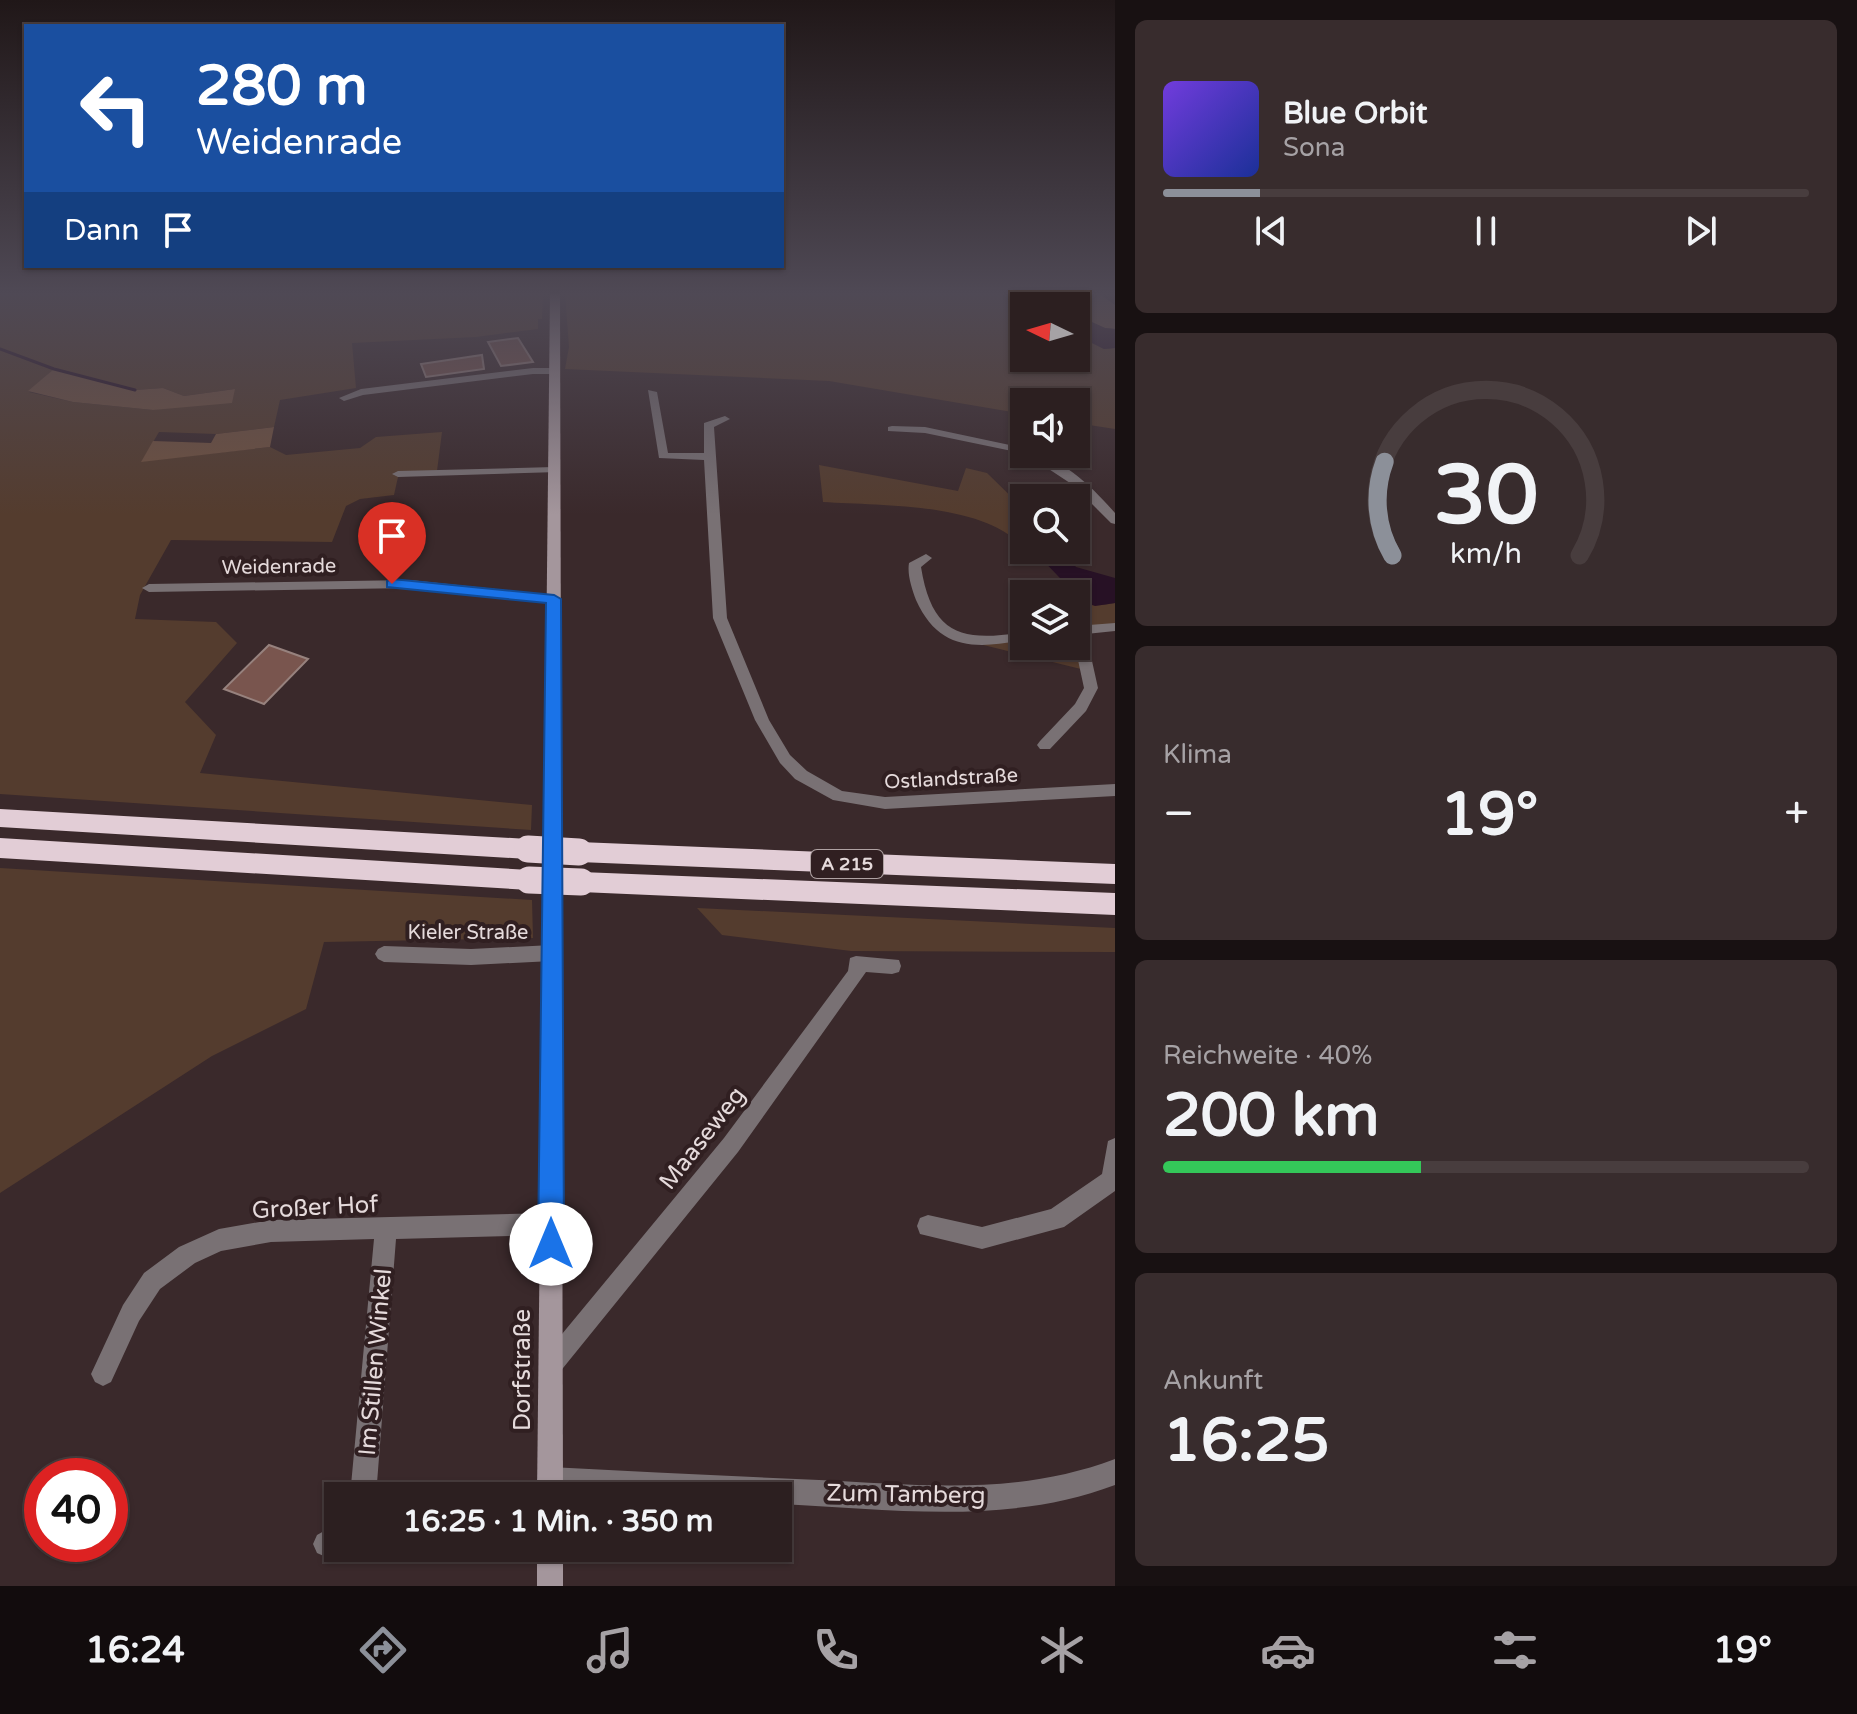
<!DOCTYPE html>
<html lang="de">
<head>
<meta charset="utf-8">
<style>
	:root { --surface:#2c1f20; --page:#382c2d; --text:#f1f3f6; --muted:#a6a2a5; --line:#483d3e; --accent:#8c9099 }
	body { margin:0; font-family:"Varela Round",sans-serif; background:var(--page); color:var(--text); height:100vh; display:flex; flex-direction:column; font-size:30px; white-space:nowrap }
	* { box-sizing:border-box; margin:0 }
	p { font-size:26px; color:var(--muted) }
	.icon { flex:none; width:44px; height:44px; fill:none; stroke:currentColor; stroke-width:2; stroke-linecap:round; stroke-linejoin:round }
	.map { position:relative; flex:1; overflow:hidden }
	.drawer { display:flex; flex-direction:column; gap:20px; padding:20px; background:#181112; width:742px }
	.drawer>* { flex:none }
	.guide { position:absolute; left:24px; top:24px; width:760px; height:244px; border-radius:0px; box-shadow:0 2px 6px #0004,0 0 0 2px var(--line); background:#1a4fa0; color:#fff; overflow:hidden }
	.needle { width:52px; rotate:275deg }
	.tools { position:absolute; left:1010px; top:292px; display:grid; gap:16px }
	.tools a { display:grid; place-items:center; width:80px; height:80px; border-radius:0px; background:var(--surface); box-shadow:0 2px 6px #0004,0 0 0 2px var(--line); font-size:40px }
	.speed { position:absolute; left:24px; top:1458px; display:flex; gap:16px; font-size:40px; font-weight:700; text-align:center }
	.speed>* { display:grid; place-content:center; width:104px; height:104px; border-radius:50%; background:var(--surface); box-shadow:0 2px 6px #0004,0 0 0 2px var(--line); line-height:1 }
	.speed .limit { border:12px solid #d22; background:#fff; color:#111 }
	.pin { position:absolute; display:grid; place-items:center; width:68px; height:68px; color:#fff; margin:-82px -34px; border-radius:50% 50% 50% 0; rotate:-45deg; box-shadow:0 0 8px #0007 }
	.pin .icon { rotate:45deg }
	.me { position:absolute; width:88px; margin:-44px; rotate:0deg; stroke-linejoin:round; filter:drop-shadow(0 0 6px #0008) }
	.turn { display:flex; align-items:center; gap:28px; height:168px; padding:0 40px; font-size:36px }
	.turn .icon { width:104px; height:104px; stroke-width:2.5 }
	.turn b { display:block; font-size:56px; line-height:68px }
	.then { display:flex; align-items:center; height:76px; padding:0 40px; background:#0003; gap:16px; font-size:30px }
	.big { font-size:60px; font-weight:700; line-height:1.1 }
	.drawer .card { flex:1; display:flex; flex-direction:column; justify-content:center; gap:12px; min-width:0; padding:0 28px; border-radius:12px; background:var(--page) }
	.drawer .dial { align-items:center; gap:0 }
	.dial svg { height:208px; overflow:visible; fill:none; stroke:var(--line); stroke-width:7; stroke-linecap:round; text-anchor:middle }
	.dial text { fill:var(--text); stroke:none }
	.song { display:flex; align-items:center; gap:24px }
	.cover { width:96px; height:96px; border-radius:12px; background:linear-gradient(135deg,hsl(260 70% 55%),hsl(230 70% 35%)) }
	.played { height:8px; border-radius:4px; background:linear-gradient(90deg,var(--accent) 15%,var(--line) 15%) }
	.keys { display:flex; justify-content:space-around; direction:ltr }
	.heat { display:flex; justify-content:space-between; align-items:center; font-size:44px; direction:ltr }
	.charge { height:12px; border-radius:6px; background:linear-gradient(90deg,#34c759 40%,var(--line) 0) }
	.trip { position:absolute; left:324px; top:1482px; width:468px; height:80px; border-radius:0px; background:var(--surface); box-shadow:0 2px 6px #0004,0 0 0 2px var(--line); font-weight:700; line-height:80px; text-align:center }
	.tabs { display:flex; height:128px; justify-content:space-around; align-items:center; background:#120c0d; color:var(--muted) }
	.tabs .icon { width:56px; height:56px }
	.tabs .selected { color:var(--accent) }
	.tabs b { font-size:36px; color:var(--text) }
	main { display:flex; flex:1; min-height:0 }
	.map>svg:first-child { display:block }
	.green { fill:#543c2e; fill-rule:evenodd }
	.forest { fill:#6f513f }
	.water { fill:#271125 }
	.lines { fill:none; stroke-linecap:round; stroke-linejoin:round }
	.stream { stroke:#271125; stroke-width:3 }
	.building { fill:#79554e; stroke:#97827e; stroke-width:2 }
	.street { fill:#797174; fill-rule:evenodd }
	.secondary { fill:#a4969c; fill-rule:evenodd }
	.highway { fill:#e2cdd6; fill-rule:evenodd }
	.highway-bridge { stroke:#e2cdd6; stroke-width:27 }
	.route { fill:#1a73e8; stroke:#114b97; stroke-width:2 }
	.labels { text-anchor:middle; stroke-width:8; stroke-linejoin:round; paint-order:stroke }
	.shield { fill:#301f21; stroke:#afa2a3; stroke-width:2 }
	.shield-label { font-size:18px; font-weight:bold; fill:#e5dadb }
	.street-label { font-size:20px; fill:#e5dadb; stroke:#301f21 }
	.near-street-label { font-size:24px; fill:#e5dadb; stroke:#301f21 }
</style>
</head>
<body>
<main>
<div class="map">
<svg width="1115" height="1586" viewBox="0 0 1115 1586">
	<rect width="100%" height="100%" fill="#3a292b"/>
	<g class="green">
		<path d="M0,293H543L542,319H538V329L476,337L352,343L356,388L280,400L274,427L216,434L159,432L142,461L270,447L286,455L360,448L376,437L442,432L437,471L398,477L394,495L360,499L346,506L332,542L171,540L140,595L135,619L216,622L237,643L185,702L216,735L200,773L532,805L531,830L0,794ZM54,369L135,390L163,388L184,396L235,389L153,410L73,402L29,392Z"/>
		<polygon points="565,293 1049,293 1064,306 1024,306 1024,358 1076,358 1076,335 1104,349 1115,348 1115,429 1076,423 1076,402 1024,402 1024,414 829,381 565,369 569,347"/>
		<path d="M819,465L958,491L966,468L987,473L1024,509V548C984,502 881,506 823,502Z"/>
		<path d="M1076,595C1088,608 1099,606 1115,603V627L1094,628L1076,607Z"/>
		<polygon points="1024,636 1024,646 1076,646 1089,671 967,641"/>
		<polygon points="0,868 532,900 533,938 324,942 306,1009 212,1056 0,1193"/>
		<polygon points="697,908 1115,928 1115,952 851,951 722,935"/>
	</g>
	<g class="forest">
		<polygon points="1049,293 1098,293 1115,305 1115,329 1105,328 1076,315 1076,306 1064,306"/>
		<polygon points="54,369 135,390 163,388 184,396 235,389 232,403 153,410 73,402 28,391"/>
		<polygon points="274,427 270,447 141,462 153,441 211,443 216,434"/>
	</g>
	<g class="water">
		<polygon points="1076,315 1105,328 1115,329 1115,348 1104,349 1076,335"/>
		<polygon points="1033,550 1061,550 1076,567 1115,578 1115,603 1095,606 1083,602"/>
	</g>
	<g class="lines">
		<polyline class="stream" points="0,349 54,369 135,390"/>
	</g>
	<g class="building">
		<polygon points="518,338 533,362 501,366 488,342"/>
		<polygon points="482,355 484,369 426,377 421,364"/>
		<polygon points="269,645 308,659 264,704 224,689"/>
	</g>
	<g class="lines">
		<g class="street">
			<polygon points="533,368 554,368 559,371 554,374 533,374 363,395 344,401 339,398 361,389"/>
			<polygon points="648,390 657,392 668,453 704,453 704,423 725,416 730,419 714,427 727,618 769,720 790,755 807,771 842,791 885,797 1115,784 1115,796 885,809 833,800 795,779 780,763 755,720 713,618 704,460 659,458"/>
			<polygon points="892,426 925,427 1024,448 1026,454 925,433 888,431 888,427"/>
			<path d="M1026,454C1060,454 1093,488 1115,513V524L1111,523L1073,485Z"/>
			<polygon points="554,467 558,468 558,472 398,477 392,474 398,471"/>
			<path d="M926,554L932,558L921,567C932,636 963,642 1024,632V640C976,649 939,651 916,600C912,589 907,575 909,563Z"/>
			<polygon points="410,580 554,595 561,599 554,603 410,588 149,592 142,588 149,584"/>
			<polygon points="1115,623 1115,631 1086,634 1098,688 1086,711 1050,749 1040,749 1037,745 1040,741 1075,704 1084,688 1075,646 1076,626"/>
			<polygon points="552,945 558,948 561,953 558,958 552,961 471,965 384,962 378,959 375,954 378,949 384,946 471,949"/>
			<polygon points="856,956 899,960 901,966 899,972 892,974 866,972 738,1152 559,1373 551,1377 543,1373 539,1365 543,1357 724,1138 848,971 850,958"/>
			<polygon points="1115,1138 1115,1191 1064,1227 982,1249 920,1234 917,1226 920,1218 928,1215 982,1227 1051,1209 1102,1174 1108,1141"/>
			<polygon points="551,1213 559,1216 562,1224 559,1232 551,1235 396,1239 376,1496 350,1496 374,1239 271,1242 221,1251 195,1263 160,1289 139,1321 111,1382 103,1386 95,1382 91,1374 123,1305 144,1273 179,1247 219,1229 271,1220"/>
			<path d="M1115,1459V1485C1007,1526 891,1509 778,1504V1496H611L550,1493L541,1489L537,1480L541,1471L550,1467C640,1472 729,1476 819,1480C921,1485 1017,1496 1115,1459Z"/>
			<polygon points="338,1523 338,1548 343,1548 326,1557 317,1553 313,1544 317,1535"/>
		</g>
		<g class="secondary">
			<polygon points="550,293 560,293 563,1496 537,1496"/>
			<rect x="537" y="1548" width="26" height="38"/>
		</g>
		<g class="highway">
			<polygon points="0,809 528,839 537,842 541,849 537,856 528,859 0,827"/>
			<polygon points="0,838 529,870 538,873 542,880 538,887 529,890 0,858"/>
			<polygon points="579,842 1115,864 1115,884 579,862 570,859 566,852 570,845"/>
			<polygon points="581,872 1115,893 1115,915 581,892 572,889 568,882 572,875"/>
		</g>
		<g class="highway-bridge">
			<polyline points="528,849 579,852"/>
			<polyline points="529,880 581,882"/>
		</g>
	</g>
	<linearGradient id="sky" x2="0" y2="1"><stop stop-color="#201718"/><stop offset="0.57" stop-color="#4f4955"/><stop offset="1" stop-color="#4f4955" stop-opacity="0"/></linearGradient>
	<rect width="1115" height="515" fill="url(#sky)"/>
	<polygon class="route" points="392,579 554,595 561,599 564,1244 560,1253 551,1257 542,1253 538,1244 546,603 387,587 387,581"/>
	<g class="labels">
		<rect class="shield" x="811" y="850" width="72" height="28" rx="6"/>
		<g class="shield-label">
			<text x="847" y="870">A 215</text>
		</g>
		<g class="street-label">
			<text transform="translate(279 566) rotate(-1)" y="7">Weidenrade</text>
			<text transform="translate(951 778) rotate(-3)" y="7">Ostlandstraße</text>
			<text x="468" y="939">Kieler Straße</text>
		</g>
		<g class="near-street-label">
			<text transform="translate(702 1138) rotate(-52)" y="8">Maaseweg</text>
			<text transform="translate(315 1207) rotate(-3)" y="8">Großer Hof</text>
			<text transform="translate(375 1362) rotate(-85)" y="8">Im Stillen Winkel</text>
			<text transform="translate(522 1370) rotate(-90)" y="8">Dorfstraße</text>
			<text transform="translate(906 1494) rotate(1)" y="8">Zum Tamberg</text>
		</g>
	</g>
</svg>
<div class="tools">
<a><svg class="needle" viewBox="-14 -14 28 28"><path d="M0-13l5 13h-10z" fill="#e53935"/><path d="M0 13l5-13h-10z" fill="#a6a2a5"/></svg></a>
<a><svg class="icon" aria-label="sound" viewBox="0 0 24 24"><path d="M4 9h4l5-4v14l-5-4H4zM17 9q2 3 0 6"/></svg></a>
<a><svg class="icon" aria-label="search" viewBox="0 0 24 24"><circle cx="10" cy="10" r="6"/><path d="M15 15l6 6"/></svg></a>
<a><svg class="icon" aria-label="layers" viewBox="0 0 24 24"><path d="M12 4l9 5-9 5-9-5zM3 14l9 5 9-5"/></svg></a>
</div>
<div class="speed"><div class="limit">40</div></div>
<div class="pin" style="left:392px;top:584px;background:#d93025"><svg class="icon" aria-label="arrive" viewBox="0 0 24 24"><path d="M6 21V4h12l-3 4 3 4H6"/></svg></div>
<svg class="me" style="left:551px;top:1244px" viewBox="-20 -20 40 40"><circle r="19" fill="#fff"/><path d="M0-13L10 11 0 6-10 11z" fill="#1a73e8"/></svg>
<div class="trip">16:25 · 1 Min. · 350 m</div>
<div class="guide">
<div class="turn"><svg class="icon" aria-label="left" viewBox="0 0 24 24"><path d="M17 20v-9H6M10 6l-5 5 5 5"/></svg><div><b>280 m</b>Weidenrade</div></div>
<div class="then">Dann<svg class="icon" aria-label="arrive" viewBox="0 0 24 24"><path d="M6 21V4h12l-3 4 3 4H6"/></svg></div>
</div>
</div>
<section class="drawer">
<div class="card">
<div class="song"><i class="cover"></i><div><b>Blue Orbit</b><p>Sona</p></div></div>
<div class="played"></div>
<div class="keys"><svg class="icon" aria-label="previous" viewBox="0 0 24 24"><path d="M18 5L8 12l10 7zM5 5v14"/></svg><svg class="icon" aria-label="pause" viewBox="0 0 24 24"><path d="M8 5v14M16 5v14"/></svg><svg class="icon" aria-label="next" viewBox="0 0 24 24"><path d="M6 5l10 7-10 7zM19 5v14"/></svg></div>
</div>
<div class="card dial"><svg viewBox="0 0 100 80">
<path d="M14 69A42 42 0 1 1 86 69"/>
<path d="M14 69A42 42 0 0 1 11 33" stroke="#8c9099"/>
<text x="50" y="56" font-size="32" font-weight="700">30</text>
<text x="50" y="72" font-size="11">km/h</text>
</svg></div>
<div class="card"><p>Klima</p>
<div class="heat"><a>−</a><b class="big">19°</b><a>+</a></div>
</div>
<div class="card"><p>Reichweite · 40%</p><b class="big">200 km</b><div class="charge"></div></div>
<div class="card"><p>Ankunft</p><b class="big">16:25</b></div>
</section>
</main>
<nav class="tabs">
<b>16:24</b>
<svg class="icon selected" aria-label="directions" viewBox="0 0 24 24"><path d="M12 3l9 9-9 9-9-9zM9 14v-3h6M13 9l2 2-2 2"/></svg>
<svg class="icon" aria-label="music" viewBox="0 0 24 24"><path d="M9 18V5l10-2v13"/><circle cx="6" cy="18" r="3"/><circle cx="16" cy="16" r="3"/></svg>
<svg class="icon" aria-label="phone" viewBox="0 0 24 24"><path d="M5 4h4l2 5-3 2q2 4 5 5l2-3 5 2v4C11 20 4 13 5 4z"/></svg>
<svg class="icon" aria-label="climate" viewBox="0 0 24 24"><path d="M12 3v18M4 7l16 10M4 17L20 7"/></svg>
<svg class="icon" aria-label="car" viewBox="0 0 24 24"><path d="M5 17H2v-5l4-1 3-4h7l3 4 3 1v5h-3M9 17h6M6 11h13"/><circle cx="7" cy="17" r="2"/><circle cx="17" cy="17" r="2"/></svg>
<svg class="icon" aria-label="filters" viewBox="0 0 24 24"><path d="M4 7h16M4 17h16"/><circle cx="9" cy="7" r="2"/><circle cx="15" cy="17" r="2"/></svg>
<b>19°</b>
</nav>
</body>
</html>
